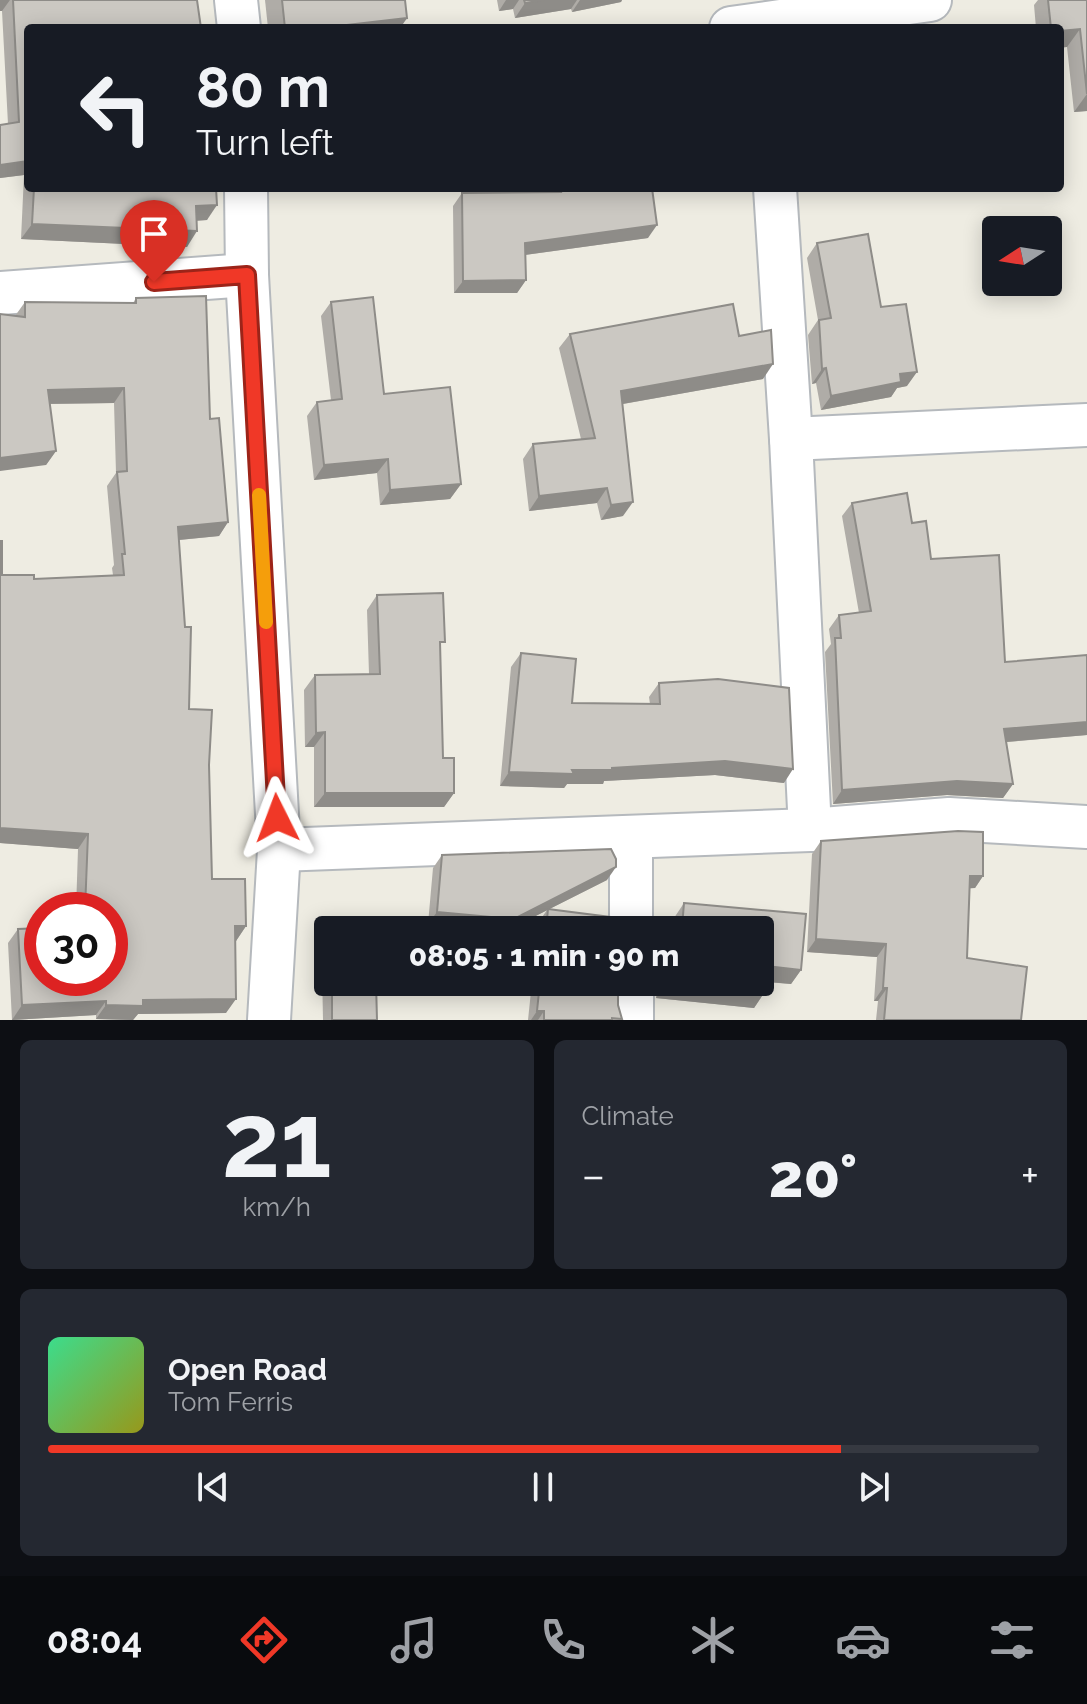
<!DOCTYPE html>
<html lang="en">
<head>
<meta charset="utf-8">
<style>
	:root { --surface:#171b24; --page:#242831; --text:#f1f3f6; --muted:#9ea1a6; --line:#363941; --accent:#f03827 }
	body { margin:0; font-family:Raleway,sans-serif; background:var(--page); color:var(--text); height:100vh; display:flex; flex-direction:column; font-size:30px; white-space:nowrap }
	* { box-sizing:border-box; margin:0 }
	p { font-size:26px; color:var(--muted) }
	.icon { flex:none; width:44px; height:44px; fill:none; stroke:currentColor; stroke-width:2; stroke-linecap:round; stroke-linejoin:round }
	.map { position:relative; height:1020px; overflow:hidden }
	.side { display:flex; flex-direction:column; gap:20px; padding:20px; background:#0d0f14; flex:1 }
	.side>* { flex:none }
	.hud { position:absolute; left:24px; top:24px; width:1040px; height:168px; border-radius:8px; box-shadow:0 4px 20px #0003; background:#171b24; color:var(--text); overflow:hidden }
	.needle { width:52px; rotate:258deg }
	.controls { position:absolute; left:982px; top:216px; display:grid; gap:16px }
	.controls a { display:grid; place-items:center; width:80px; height:80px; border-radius:8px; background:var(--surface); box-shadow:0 4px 20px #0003; font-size:40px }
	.speed { position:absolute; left:24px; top:892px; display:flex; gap:16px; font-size:40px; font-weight:700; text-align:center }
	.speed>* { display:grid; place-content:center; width:104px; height:104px; border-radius:50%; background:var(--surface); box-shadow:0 4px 20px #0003; line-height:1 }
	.speed .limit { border:12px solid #d22; background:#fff; color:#111 }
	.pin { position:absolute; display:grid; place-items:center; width:68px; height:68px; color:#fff; margin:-82px -34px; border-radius:50% 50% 50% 0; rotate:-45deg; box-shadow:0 0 8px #0007 }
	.pin .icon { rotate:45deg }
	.me { position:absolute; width:88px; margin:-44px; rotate:357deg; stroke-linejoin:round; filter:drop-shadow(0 0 6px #0008) }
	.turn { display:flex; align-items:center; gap:28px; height:168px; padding:0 40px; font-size:36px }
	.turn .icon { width:104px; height:104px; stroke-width:2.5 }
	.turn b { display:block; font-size:56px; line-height:68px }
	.big { font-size:60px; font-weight:800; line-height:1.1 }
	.side .card { flex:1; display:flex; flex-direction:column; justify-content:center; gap:12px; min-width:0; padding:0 28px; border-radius:12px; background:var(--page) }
	.side .dial { align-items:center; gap:0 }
	.dial b { font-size:104px; line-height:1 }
	.song { display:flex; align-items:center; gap:24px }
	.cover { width:96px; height:96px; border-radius:12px; background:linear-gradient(135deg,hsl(150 70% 55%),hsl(60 70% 35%)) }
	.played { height:8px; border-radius:4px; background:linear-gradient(90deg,var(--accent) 80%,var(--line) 80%) }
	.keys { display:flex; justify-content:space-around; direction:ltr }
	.heat { display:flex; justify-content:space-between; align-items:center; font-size:44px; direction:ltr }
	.side .tiles { flex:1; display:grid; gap:20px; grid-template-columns:1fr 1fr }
	.card:last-child { grid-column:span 2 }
	.trip { position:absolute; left:314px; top:916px; width:460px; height:80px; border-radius:8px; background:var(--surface); box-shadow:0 4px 20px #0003; font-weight:800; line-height:80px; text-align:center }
	.tab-bar { display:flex; height:128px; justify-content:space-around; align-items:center; background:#090b0e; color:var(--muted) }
	.tab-bar .icon { width:56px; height:56px }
	.tab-bar .current { color:var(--accent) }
	.tab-bar b { font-size:36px; color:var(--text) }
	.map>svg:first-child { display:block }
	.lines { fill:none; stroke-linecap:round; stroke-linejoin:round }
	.minor-casing { stroke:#b5b9bd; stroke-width:46 }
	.minor { stroke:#fff; stroke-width:42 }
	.wall { fill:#afaca7 }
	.shaded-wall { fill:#8e8c88 }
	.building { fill:#cbc8c2; stroke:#8e8c88; stroke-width:2 }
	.route-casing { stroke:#9c2419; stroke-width:20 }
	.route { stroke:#f03827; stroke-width:14 }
	.slow { stroke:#f59e0b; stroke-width:14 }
</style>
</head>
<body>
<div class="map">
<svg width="1087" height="1020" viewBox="0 0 1087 1020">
	<rect width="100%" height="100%" fill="#eeece2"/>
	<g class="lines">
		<g class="minor-casing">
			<g id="minor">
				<polyline points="236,0 239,28"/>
				<polyline points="731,28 930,0"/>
				<polyline points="246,188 247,275 279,850 269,1020"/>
				<polyline points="775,188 791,439 810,830"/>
				<polyline points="0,293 247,275"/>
				<polyline points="791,439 1087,425"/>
				<polyline points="631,838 631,930"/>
				<polyline points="279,850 810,830 949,819 1087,827"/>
				<polyline points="632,982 632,1020"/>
			</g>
		</g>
		<use href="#minor" class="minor"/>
	</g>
	<g class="wall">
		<polygon points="0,0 197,0 28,28 28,188 216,188 207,220 197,221 187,247 21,239 24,175 0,178 0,125 8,124 2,11 0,11"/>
		<polygon points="265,0 405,0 407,18 400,28 268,28"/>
		<polygon points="497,0 622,0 621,2 572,12 571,9 515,18 513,9 499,11"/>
		<polygon points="1038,0 1087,0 1087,111 1074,112 1067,47 1060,28 1036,28 1034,5"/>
		<polygon points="548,188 652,188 648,238 525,255 526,280 517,293 454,293 453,206 462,193 549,192"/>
		<polygon points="817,243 881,307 907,386 897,388 891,397 821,410 816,383 812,384 808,335 818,320 807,258"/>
		<polygon points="136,298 210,419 228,522 219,536 179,540 189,709 209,765 212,879 246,926 236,941 226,1013 138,1014 133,1020 96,1019 96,1015 12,1020 8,943 18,929 42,978 110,910 76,910 78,849 0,843 0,541 2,575 34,579 113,575 112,568 114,565 107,486 116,473 114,403 50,404 56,451 46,465 15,316 25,302 133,303"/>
		<polygon points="331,302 384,394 461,484 450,499 380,505 377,473 314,480 307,416 317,402 331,400 321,316"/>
		<polygon points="570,334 739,336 763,379 623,404 623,516 601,520 597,503 529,511 523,459 533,444 581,439 559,348"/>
		<polygon points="852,503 912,523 931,559 1005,662 1087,655 1087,735 1006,742 1013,784 1003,798 947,795 833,804 825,652 831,644 829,629 839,615 859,613 842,516"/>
		<polygon points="377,595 440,650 443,758 454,793 444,807 314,807 314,747 305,747 304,690 315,675 369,674 367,610"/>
		<polygon points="521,653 572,703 650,704 649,697 659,683 784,783 715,775 604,781 603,784 567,784 564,788 500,786 511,667"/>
		<polygon points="821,841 983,876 975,888 970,888 967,958 1021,1020 876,1020 878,1001 874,1001 877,957 807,952 812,854"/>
		<polygon points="442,855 607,880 549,909 621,928 623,930 537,930 538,923 547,910 508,930 490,930 428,924 433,868"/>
		<polygon points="684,903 801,970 791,984 765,982 764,993 754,1008 656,998 656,982 760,982 658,930 673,926 674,918"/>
		<polygon points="328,961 328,982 376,982 377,1020 323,1020 322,969"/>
		<polygon points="532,982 618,982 618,1005 621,1020 528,1020"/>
	</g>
	<g class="shaded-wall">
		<polygon points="0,0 10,0 2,11 0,11"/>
		<polygon points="506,0 519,0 513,9 499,11"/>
		<polygon points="544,0 577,0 571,9 515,18 525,3"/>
		<polygon points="580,0 622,0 621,2 572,12"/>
		<polygon points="407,18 400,28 321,28"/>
		<polygon points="1080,29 1067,47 1060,48 1060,31"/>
		<polygon points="1087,94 1087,111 1074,112"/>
		<polygon points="28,161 28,169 24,175 0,178 0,165"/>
		<polygon points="217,205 207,220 185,221 196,206"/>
		<polygon points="32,224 197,231 187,247 21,239"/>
		<polygon points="657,225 648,238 517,256 525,243"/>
		<polygon points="526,280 517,293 454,293 463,281"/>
		<polygon points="773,364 763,379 611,406 621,391"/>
		<polygon points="826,368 816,383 812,384 822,369"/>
		<polygon points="917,372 907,386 897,388 891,397 821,410 831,396 900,374"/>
		<polygon points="124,388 114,403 38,404 48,390"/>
		<polygon points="56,451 46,465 0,471 0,458"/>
		<polygon points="388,459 377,473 314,480 324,465"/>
		<polygon points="461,484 450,499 380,505 390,490"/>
		<polygon points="607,488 597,503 529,511 539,496"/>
		<polygon points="633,502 623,516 601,520 611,505"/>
		<polygon points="228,522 219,536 168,541 178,527"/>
		<polygon points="1087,722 1087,735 994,743 1004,729"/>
		<polygon points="325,732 314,747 305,747 316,733"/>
		<polygon points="725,761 793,769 784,783 715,775 604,781 603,784 567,784 564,788 500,786 509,772 572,770"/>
		<polygon points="957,781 1013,784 1003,798 947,795 833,804 842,790"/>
		<polygon points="325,793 454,793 444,807 314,807"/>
		<polygon points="0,828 88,834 78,849 0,843"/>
		<polygon points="616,867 607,880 508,930 490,930 428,924 437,912"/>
		<polygon points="970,876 983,876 975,888 961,889"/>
		<polygon points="235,926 246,926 236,941"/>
		<polygon points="816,939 886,944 877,957 807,952"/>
		<polygon points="767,966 801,970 791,984 760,981"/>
		<polygon points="666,984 764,993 754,1008 656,998"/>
		<polygon points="883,988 887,988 878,1001 874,1001"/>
		<polygon points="236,999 226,1013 138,1014 133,1020 96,1019 106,1005 143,1000"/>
		<polygon points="106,1001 96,1015 12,1020 22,1005"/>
		<polygon points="537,1011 544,1011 538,1020 531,1020"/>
	</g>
	<g class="building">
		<polygon points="13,0 197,0 201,28 28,28 28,161 0,165 0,125 19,122"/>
		<polygon points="282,0 405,0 407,18 321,28 285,28"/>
		<polygon points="524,0 544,0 525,3"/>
		<polygon points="1048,0 1087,0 1087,94 1080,29 1060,31 1060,28 1051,28"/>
		<polygon points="34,188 216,188 217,205 196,206 197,231 32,224"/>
		<polygon points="560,188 652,188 657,225 525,243 526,280 463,281 462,193 561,192"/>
		<polygon points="868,234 881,307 906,304 917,372 900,374 901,382 831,396 826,368 822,369 819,320 831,318 817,243"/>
		<polygon points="206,296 210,419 219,418 228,522 178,527 185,627 191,627 189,709 212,710 209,765 212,879 245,879 246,926 235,926 236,999 143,1000 143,1006 106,1005 106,1001 22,1005 18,929 42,928 42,978 110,978 110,910 85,910 88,834 0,828 0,541 2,541 2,575 34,575 34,579 124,575 122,554 125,554 117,472 127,471 124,388 48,390 56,451 0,458 0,314 25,317 25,302 136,303 136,298"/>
		<polygon points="373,297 384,394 450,387 461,484 390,490 388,459 324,465 317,402 342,399 331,302"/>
		<polygon points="733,304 739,336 771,330 773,364 621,391 633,502 611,505 607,488 539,496 533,444 595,438 570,334"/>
		<polygon points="907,493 912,523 926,521 931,559 999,555 1005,662 1087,655 1087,722 1004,729 1013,784 957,781 842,790 835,638 841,638 839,615 871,611 852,503"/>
		<polygon points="443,593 445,642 440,642 443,758 454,758 454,793 325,793 325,732 316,733 315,675 380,674 377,595"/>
		<polygon points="521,653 576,659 572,703 660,704 659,683 718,679 789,688 793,769 725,761 612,768 612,770 572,770 574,774 509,772"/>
		<polygon points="958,831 983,832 983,876 970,876 967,958 1027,967 1021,1020 884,1020 887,988 883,988 886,944 816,939 821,841"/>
		<polygon points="611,849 616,859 616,867 514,919 437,912 442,855"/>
		<polygon points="684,903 806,914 801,970 767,966 764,993 666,984 666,982 760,982 760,930 658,930 663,924 682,927"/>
		<polygon points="548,909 618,918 621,928 623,930 546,930"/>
		<polygon points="332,982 376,982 377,1020 332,1020"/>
		<polygon points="540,982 618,982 618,1005 622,1019 612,1018 612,1020 544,1020 544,1011 537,1011"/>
	</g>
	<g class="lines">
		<g class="route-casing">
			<polyline id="route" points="154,282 247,275 277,818"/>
		</g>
		<use href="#route" class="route"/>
		<polyline class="slow" points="259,495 266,622"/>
	</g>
</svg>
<div class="controls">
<a><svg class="needle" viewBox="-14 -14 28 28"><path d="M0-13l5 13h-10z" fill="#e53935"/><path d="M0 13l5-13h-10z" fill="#9ea1a6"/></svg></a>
</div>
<div class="speed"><div class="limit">30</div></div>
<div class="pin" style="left:154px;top:282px;background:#d93025"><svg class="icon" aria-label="arrive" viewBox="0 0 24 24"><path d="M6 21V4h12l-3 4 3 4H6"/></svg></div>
<svg class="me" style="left:277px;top:818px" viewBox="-20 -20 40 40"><path d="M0-17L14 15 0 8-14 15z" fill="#f03827" stroke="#fff" stroke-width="4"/></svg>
<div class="trip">08:05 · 1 min · 90 m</div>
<div class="hud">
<div class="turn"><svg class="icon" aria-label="left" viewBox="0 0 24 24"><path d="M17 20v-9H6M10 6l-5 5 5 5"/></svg><div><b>80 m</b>Turn left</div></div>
</div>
</div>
<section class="side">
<div class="tiles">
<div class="card dial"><b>21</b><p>km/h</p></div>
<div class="card"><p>Climate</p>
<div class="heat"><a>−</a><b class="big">20°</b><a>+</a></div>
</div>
<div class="card">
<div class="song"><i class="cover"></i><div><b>Open Road</b><p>Tom Ferris</p></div></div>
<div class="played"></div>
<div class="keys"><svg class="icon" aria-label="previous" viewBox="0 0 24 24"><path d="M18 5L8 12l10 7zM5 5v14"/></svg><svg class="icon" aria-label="pause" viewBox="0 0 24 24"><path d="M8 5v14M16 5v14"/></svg><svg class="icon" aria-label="next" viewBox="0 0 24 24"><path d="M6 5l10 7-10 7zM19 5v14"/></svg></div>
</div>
</div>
</section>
<nav class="tab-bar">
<b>08:04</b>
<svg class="icon current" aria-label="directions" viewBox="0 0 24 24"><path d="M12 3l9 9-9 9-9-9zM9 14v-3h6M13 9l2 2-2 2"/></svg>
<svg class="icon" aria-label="music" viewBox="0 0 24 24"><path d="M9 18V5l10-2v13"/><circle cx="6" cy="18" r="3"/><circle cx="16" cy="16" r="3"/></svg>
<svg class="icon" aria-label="phone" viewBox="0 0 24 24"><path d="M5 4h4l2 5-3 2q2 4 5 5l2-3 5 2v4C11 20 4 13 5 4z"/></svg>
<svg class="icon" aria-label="climate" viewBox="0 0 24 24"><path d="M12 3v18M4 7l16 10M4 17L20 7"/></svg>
<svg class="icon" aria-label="car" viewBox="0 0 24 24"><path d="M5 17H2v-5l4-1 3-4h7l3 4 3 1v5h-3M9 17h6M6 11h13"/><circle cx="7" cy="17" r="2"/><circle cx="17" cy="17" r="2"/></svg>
<svg class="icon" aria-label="filters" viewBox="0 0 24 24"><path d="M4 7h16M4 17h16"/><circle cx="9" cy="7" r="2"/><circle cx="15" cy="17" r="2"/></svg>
</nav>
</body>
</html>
